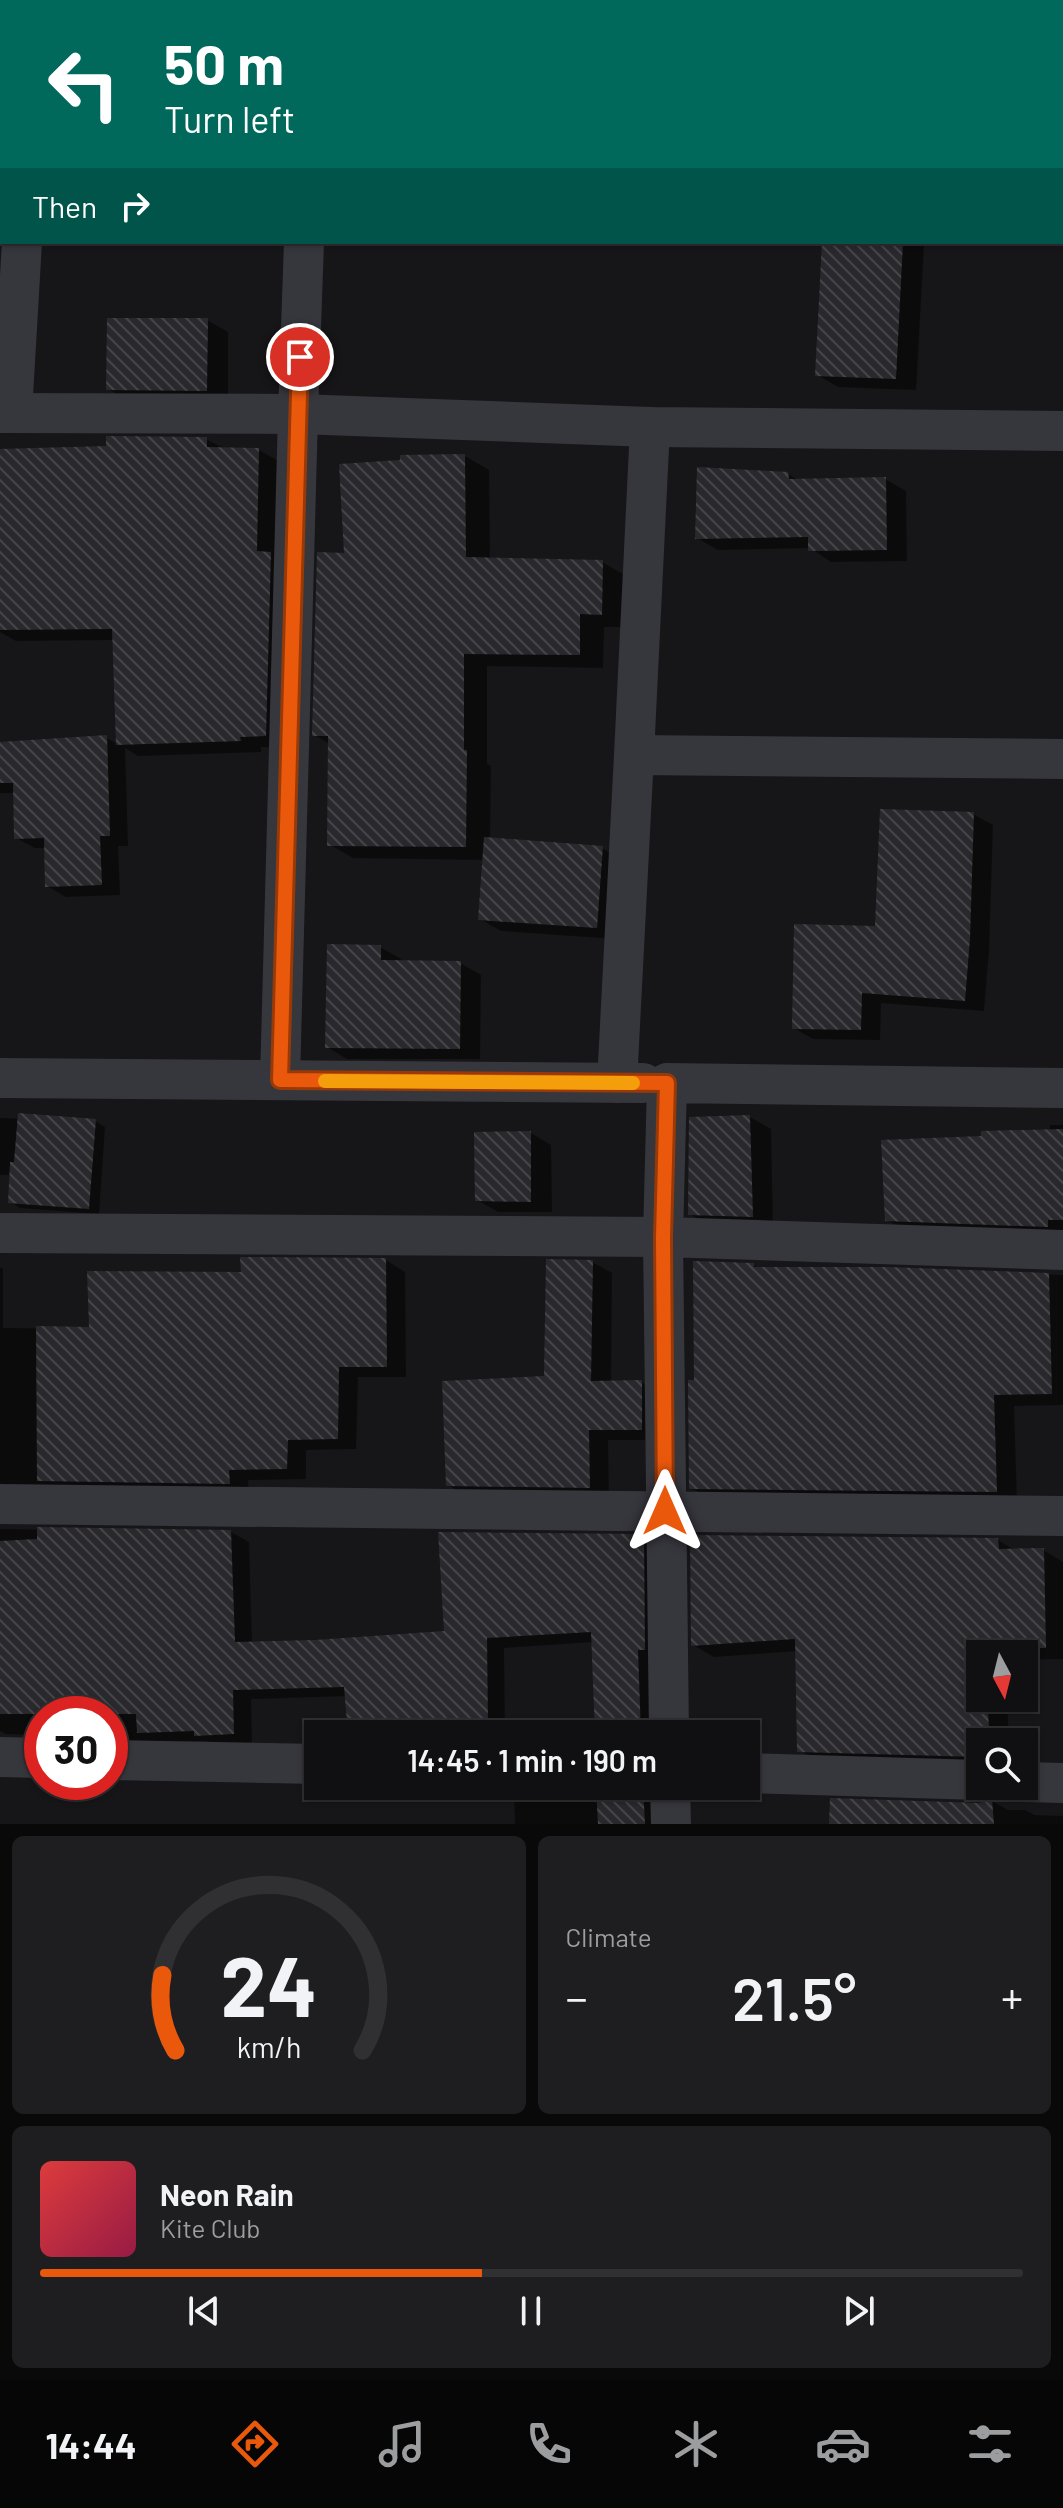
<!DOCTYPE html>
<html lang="en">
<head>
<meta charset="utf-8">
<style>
	:root { --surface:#101012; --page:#1e1e20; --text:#f1f3f6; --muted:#9c9d9f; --line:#303032; --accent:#ea580c }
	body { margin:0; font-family:Barlow,sans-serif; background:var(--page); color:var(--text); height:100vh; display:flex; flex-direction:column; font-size:30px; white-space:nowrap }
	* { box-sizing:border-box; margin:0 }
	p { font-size:26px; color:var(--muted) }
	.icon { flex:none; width:44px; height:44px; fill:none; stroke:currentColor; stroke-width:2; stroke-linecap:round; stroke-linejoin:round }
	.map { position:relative; height:1824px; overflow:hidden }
	.drawer { display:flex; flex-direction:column; gap:12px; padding:12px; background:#09090a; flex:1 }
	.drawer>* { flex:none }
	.top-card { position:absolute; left:0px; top:0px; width:1064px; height:244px; box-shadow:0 2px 6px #0004,0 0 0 2px var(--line); background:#00695c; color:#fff; overflow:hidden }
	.needle { width:52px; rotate:173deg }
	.fabs { position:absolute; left:966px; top:1640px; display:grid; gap:16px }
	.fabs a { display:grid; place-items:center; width:72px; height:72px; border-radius:0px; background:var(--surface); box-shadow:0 2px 6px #0004,0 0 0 2px var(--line); font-size:40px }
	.speed { position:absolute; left:24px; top:1696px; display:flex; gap:16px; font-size:40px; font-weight:700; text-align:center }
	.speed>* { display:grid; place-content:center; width:104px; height:104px; border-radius:50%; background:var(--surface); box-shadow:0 2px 6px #0004,0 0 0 2px var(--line); line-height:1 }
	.speed .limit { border:12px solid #d22; background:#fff; color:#111 }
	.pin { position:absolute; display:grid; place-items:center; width:68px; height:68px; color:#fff; margin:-34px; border:4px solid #fff; border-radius:50%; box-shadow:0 2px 8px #0007 }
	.me { position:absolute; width:88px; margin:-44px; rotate:0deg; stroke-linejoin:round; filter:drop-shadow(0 0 6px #0008) }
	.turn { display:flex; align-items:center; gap:28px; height:168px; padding:0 32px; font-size:36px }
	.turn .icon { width:104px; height:104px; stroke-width:2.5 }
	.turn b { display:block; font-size:56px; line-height:68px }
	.then { display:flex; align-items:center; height:76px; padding:0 32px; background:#0003; gap:16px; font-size:30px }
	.big { font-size:60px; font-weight:600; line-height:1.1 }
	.drawer .widget { flex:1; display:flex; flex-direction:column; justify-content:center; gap:12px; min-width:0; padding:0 28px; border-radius:12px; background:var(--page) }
	.drawer .dial { align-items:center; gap:0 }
	.dial svg { height:208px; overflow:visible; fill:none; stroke:var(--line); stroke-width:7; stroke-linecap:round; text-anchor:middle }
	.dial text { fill:var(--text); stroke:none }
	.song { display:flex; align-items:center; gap:24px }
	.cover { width:96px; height:96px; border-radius:12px; background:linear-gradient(135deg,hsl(0 70% 55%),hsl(340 70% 35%)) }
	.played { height:8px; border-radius:4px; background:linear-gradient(90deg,var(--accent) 45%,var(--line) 45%) }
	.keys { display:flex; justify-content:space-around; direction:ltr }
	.heat { display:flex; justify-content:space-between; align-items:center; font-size:44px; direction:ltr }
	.drawer .tiles { flex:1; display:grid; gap:12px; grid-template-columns:1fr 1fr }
	.widget:last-child { grid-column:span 2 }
	.trip { position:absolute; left:304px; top:1720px; width:456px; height:80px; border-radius:0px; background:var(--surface); box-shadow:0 2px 6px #0004,0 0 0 2px var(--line); font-weight:600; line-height:80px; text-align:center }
	.tab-bar { display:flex; height:128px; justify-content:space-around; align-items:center; background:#060607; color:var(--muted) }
	.tab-bar .icon { width:56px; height:56px }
	.tab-bar .selected { color:var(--accent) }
	.tab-bar b { font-size:36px; color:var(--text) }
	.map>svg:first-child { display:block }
	.shadow { fill:#0007 }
	.building { fill:url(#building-back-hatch) }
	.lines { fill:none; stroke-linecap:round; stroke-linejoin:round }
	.minor { stroke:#36363d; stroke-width:40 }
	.route-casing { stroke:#983908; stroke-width:20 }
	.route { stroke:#ea580c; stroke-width:14 }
	.slow { stroke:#f59e0b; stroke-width:14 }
</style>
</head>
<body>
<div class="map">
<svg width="1063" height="1824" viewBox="0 0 1063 1824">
	<defs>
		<pattern id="building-back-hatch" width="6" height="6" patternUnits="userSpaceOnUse" patternTransform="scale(2)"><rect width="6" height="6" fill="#29282c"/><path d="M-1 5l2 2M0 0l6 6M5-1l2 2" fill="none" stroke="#454448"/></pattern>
	</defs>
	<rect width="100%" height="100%" fill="#161518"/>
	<g class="shadow">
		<polygon points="86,0 315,0 315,2"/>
		<polygon points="341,0 451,0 341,2"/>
		<polygon points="536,0 603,0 603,2"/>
		<rect x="1062" y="137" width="1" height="53"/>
		<polygon points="824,242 917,242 924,246 916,390 838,387 817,375"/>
		<polygon points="207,320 228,332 228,402 129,401 108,389"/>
		<polygon points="206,439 225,449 259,450 280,462 287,747 261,747 261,752 138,756 125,748 128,846 118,846 120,895 66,897 47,886 46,848 35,848 16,838 15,793 0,793 0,744 106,738 118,744 115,640 16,641 0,632 0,451 108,448"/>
		<polygon points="465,456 489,470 490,559 602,562 626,576 626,627 604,627 603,668 487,666 487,764 491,766 490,839 602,848 623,860 617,939 501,931 480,919 484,860 353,858 329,844 330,744 314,735 346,555"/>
		<polygon points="788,474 800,481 885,479 906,491 907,561 831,562 810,548 718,550 697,538"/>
		<polygon points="973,814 993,825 989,950 984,1011 881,1003 880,1040 813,1039 794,1028"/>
		<polygon points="380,947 401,959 401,962 460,963 481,975 480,1059 347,1059 327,1047"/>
		<polygon points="750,1117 771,1129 773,1228 711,1226 690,1214"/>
		<polygon points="0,1118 95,1121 105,1127 99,1214 20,1208 10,1202 12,1175 0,1175"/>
		<polygon points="1050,1125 1063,1125 1063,1237 908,1232 887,1220 983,1138 1050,1131"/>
		<polygon points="531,1133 551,1145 552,1212 498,1212 477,1200"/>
		<polygon points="386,1260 405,1272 406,1377 358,1377 356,1449 306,1450 306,1479 248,1480 249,1494 0,1497 0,1267 3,1269 3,1328 91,1329 243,1274"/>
		<polygon points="592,1262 612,1273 611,1383 641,1382 661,1394 661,1440 608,1440 609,1498 467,1496 448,1485 546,1378"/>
		<polygon points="753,1265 761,1269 887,1269 1063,1275 1063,1405 1014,1406 1017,1503 712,1500 691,1488 696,1382"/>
		<polygon points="0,1529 231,1532 249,1542 252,1644 446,1633 643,1536 661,1547 658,1734 597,1734 593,1642 504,1648 505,1734 350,1734 347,1696 251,1699 252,1743 214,1745 206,1741 110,1744 110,1748 110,1714 42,1714 42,1735 6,1734 0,1731"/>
		<polygon points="998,1540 1016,1551 1043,1550 1063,1562 1063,1659 1024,1660 1024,1654 980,1654 980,1698 1007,1698 1009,1742 980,1742 980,1767 820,1762 799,1750 797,1651 714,1657 693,1645"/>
		<polygon points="598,1786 660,1786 661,1824 515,1824 514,1793 599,1792"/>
		<polygon points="992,1801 1008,1810 1025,1810 1035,1815 1063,1816 1063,1824 831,1824 980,1805"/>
	</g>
	<g class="building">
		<polygon points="822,242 903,242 896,379 815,376"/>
		<polygon points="107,318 208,318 207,391 106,390"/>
		<polygon points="106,436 207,437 207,447 259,448 257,551 271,552 266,736 240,737 241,741 116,745 112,629 0,630 0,449 106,446"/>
		<polygon points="465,454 466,557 603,560 602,615 580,614 580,655 464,654 464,750 467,750 466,847 327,846 328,736 312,736 317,552 344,553 339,464 400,460 400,455"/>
		<polygon points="697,467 788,472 789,479 886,477 887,550 808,551 808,537 695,539"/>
		<polygon points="107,735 110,836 100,836 102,885 45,887 44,838 14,839 13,783 0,783 0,742"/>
		<polygon points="880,809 974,812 970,938 965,1001 862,993 861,1030 792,1029 794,924 875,926"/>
		<polygon points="484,837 603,846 597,928 478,920"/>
		<polygon points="327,944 381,945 381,960 461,961 460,1049 325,1048"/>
		<polygon points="18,1113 96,1119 89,1209 8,1203 10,1162 14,1162"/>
		<polygon points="750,1115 753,1217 688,1215 689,1117"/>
		<polygon points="1063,1129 1063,1220 1048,1220 1048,1227 885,1221 881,1140 981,1136 981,1131"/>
		<polygon points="531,1131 531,1202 475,1201 474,1132"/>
		<polygon points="240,1257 386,1258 387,1367 339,1367 338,1439 288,1440 287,1469 229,1470 230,1484 37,1481 36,1326 89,1327 87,1271 241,1272"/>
		<polygon points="546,1259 593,1260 591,1381 642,1380 642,1430 589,1430 590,1488 446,1486 442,1381 544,1376"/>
		<polygon points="693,1261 754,1263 754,1267 887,1267 1049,1273 1052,1394 994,1395 997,1492 689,1489 688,1380 694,1380"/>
		<polygon points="37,1527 231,1530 235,1642 315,1640 444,1631 438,1532 644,1534 645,1650 638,1650 641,1734 595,1734 591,1632 487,1638 488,1724 388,1727 389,1734 348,1734 344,1687 233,1690 234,1734 194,1736 194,1731 137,1733 136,1714 0,1714 0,1541 37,1539"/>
		<polygon points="690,1535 998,1538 999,1549 1044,1548 1046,1648 985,1649 985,1654 980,1654 980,1698 987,1698 990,1742 980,1742 980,1757 797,1752 795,1639 691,1646"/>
		<polygon points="596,1786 643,1786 645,1824 598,1824"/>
		<polygon points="830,1798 979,1803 992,1799 994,1824 829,1824"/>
	</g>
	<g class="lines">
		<g class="minor">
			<polyline points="36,2 37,0"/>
			<polyline points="316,2 316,0"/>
			<polyline points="0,35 2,36"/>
			<polyline points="1062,78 1063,78"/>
			<polyline points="0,413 298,414 304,242"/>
			<polyline points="12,413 22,242"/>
			<polyline points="634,755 650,427"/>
			<polyline points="0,1078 643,1083"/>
			<polyline points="280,1080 298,414 650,427 1063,431"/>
			<polyline points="617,1083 634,755 1063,759"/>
			<polyline points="0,1233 663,1237 667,1083 1063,1088"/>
			<polyline points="0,1504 1063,1516"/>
			<polyline points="669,1734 663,1237 1063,1250"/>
			<polyline points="0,1757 42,1758"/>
			<polyline points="110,1760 318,1764"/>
			<polyline points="746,1773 980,1780"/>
			<polyline points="1024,1782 1063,1783"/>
			<polyline points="670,1786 671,1824"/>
		</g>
	</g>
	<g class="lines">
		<g class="route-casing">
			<polyline id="route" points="300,357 280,1080 667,1083 663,1237 665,1511"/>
		</g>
		<use href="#route" class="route"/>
		<polyline class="slow" points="325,1081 633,1083"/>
	</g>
</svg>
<div class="fabs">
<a><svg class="needle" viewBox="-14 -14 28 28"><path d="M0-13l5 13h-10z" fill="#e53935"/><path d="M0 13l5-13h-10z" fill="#9c9d9f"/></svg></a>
<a><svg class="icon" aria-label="search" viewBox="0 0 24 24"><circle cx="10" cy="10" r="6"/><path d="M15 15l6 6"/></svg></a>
</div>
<div class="speed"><div class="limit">30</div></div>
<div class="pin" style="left:300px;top:357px;background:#d93025"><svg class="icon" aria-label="arrive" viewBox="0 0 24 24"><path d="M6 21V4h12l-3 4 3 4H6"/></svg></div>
<svg class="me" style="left:665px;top:1511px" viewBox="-20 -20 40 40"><path d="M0-17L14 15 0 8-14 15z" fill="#ea580c" stroke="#fff" stroke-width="4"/></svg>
<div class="trip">14:45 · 1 min · 190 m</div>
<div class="top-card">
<div class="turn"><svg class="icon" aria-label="left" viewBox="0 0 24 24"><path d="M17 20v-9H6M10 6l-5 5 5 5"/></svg><div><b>50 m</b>Turn left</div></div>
<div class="then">Then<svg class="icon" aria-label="right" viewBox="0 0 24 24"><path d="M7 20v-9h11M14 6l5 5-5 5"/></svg></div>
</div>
</div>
<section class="drawer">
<div class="tiles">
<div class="widget dial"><svg viewBox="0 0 100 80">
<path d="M14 69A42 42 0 1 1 86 69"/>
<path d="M14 69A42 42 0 0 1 9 40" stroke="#ea580c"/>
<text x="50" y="56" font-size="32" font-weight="700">24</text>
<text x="50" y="72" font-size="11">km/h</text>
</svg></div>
<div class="widget"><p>Climate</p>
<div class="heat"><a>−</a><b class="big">21.5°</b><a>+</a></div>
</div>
<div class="widget">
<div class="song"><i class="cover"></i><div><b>Neon Rain</b><p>Kite Club</p></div></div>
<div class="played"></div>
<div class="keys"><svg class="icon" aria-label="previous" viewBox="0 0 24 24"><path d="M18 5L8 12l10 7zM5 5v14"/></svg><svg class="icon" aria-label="pause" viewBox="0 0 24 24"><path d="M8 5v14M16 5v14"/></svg><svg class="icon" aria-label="next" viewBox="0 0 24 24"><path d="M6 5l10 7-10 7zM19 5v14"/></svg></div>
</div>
</div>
</section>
<nav class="tab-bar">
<b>14:44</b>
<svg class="icon selected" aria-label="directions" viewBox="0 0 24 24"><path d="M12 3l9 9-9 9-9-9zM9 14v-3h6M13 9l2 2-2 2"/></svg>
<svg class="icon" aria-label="music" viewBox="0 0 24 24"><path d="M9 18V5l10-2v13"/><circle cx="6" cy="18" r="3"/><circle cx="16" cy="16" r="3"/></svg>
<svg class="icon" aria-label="phone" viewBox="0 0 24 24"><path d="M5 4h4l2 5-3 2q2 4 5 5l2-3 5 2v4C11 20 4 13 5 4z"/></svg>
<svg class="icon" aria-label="climate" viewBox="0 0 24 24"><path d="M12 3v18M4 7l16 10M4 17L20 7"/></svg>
<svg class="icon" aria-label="car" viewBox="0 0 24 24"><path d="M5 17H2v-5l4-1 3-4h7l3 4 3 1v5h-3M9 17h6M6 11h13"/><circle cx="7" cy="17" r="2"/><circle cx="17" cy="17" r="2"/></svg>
<svg class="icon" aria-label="filters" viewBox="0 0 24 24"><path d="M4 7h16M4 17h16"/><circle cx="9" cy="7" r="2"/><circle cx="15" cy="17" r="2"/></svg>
</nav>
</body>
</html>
